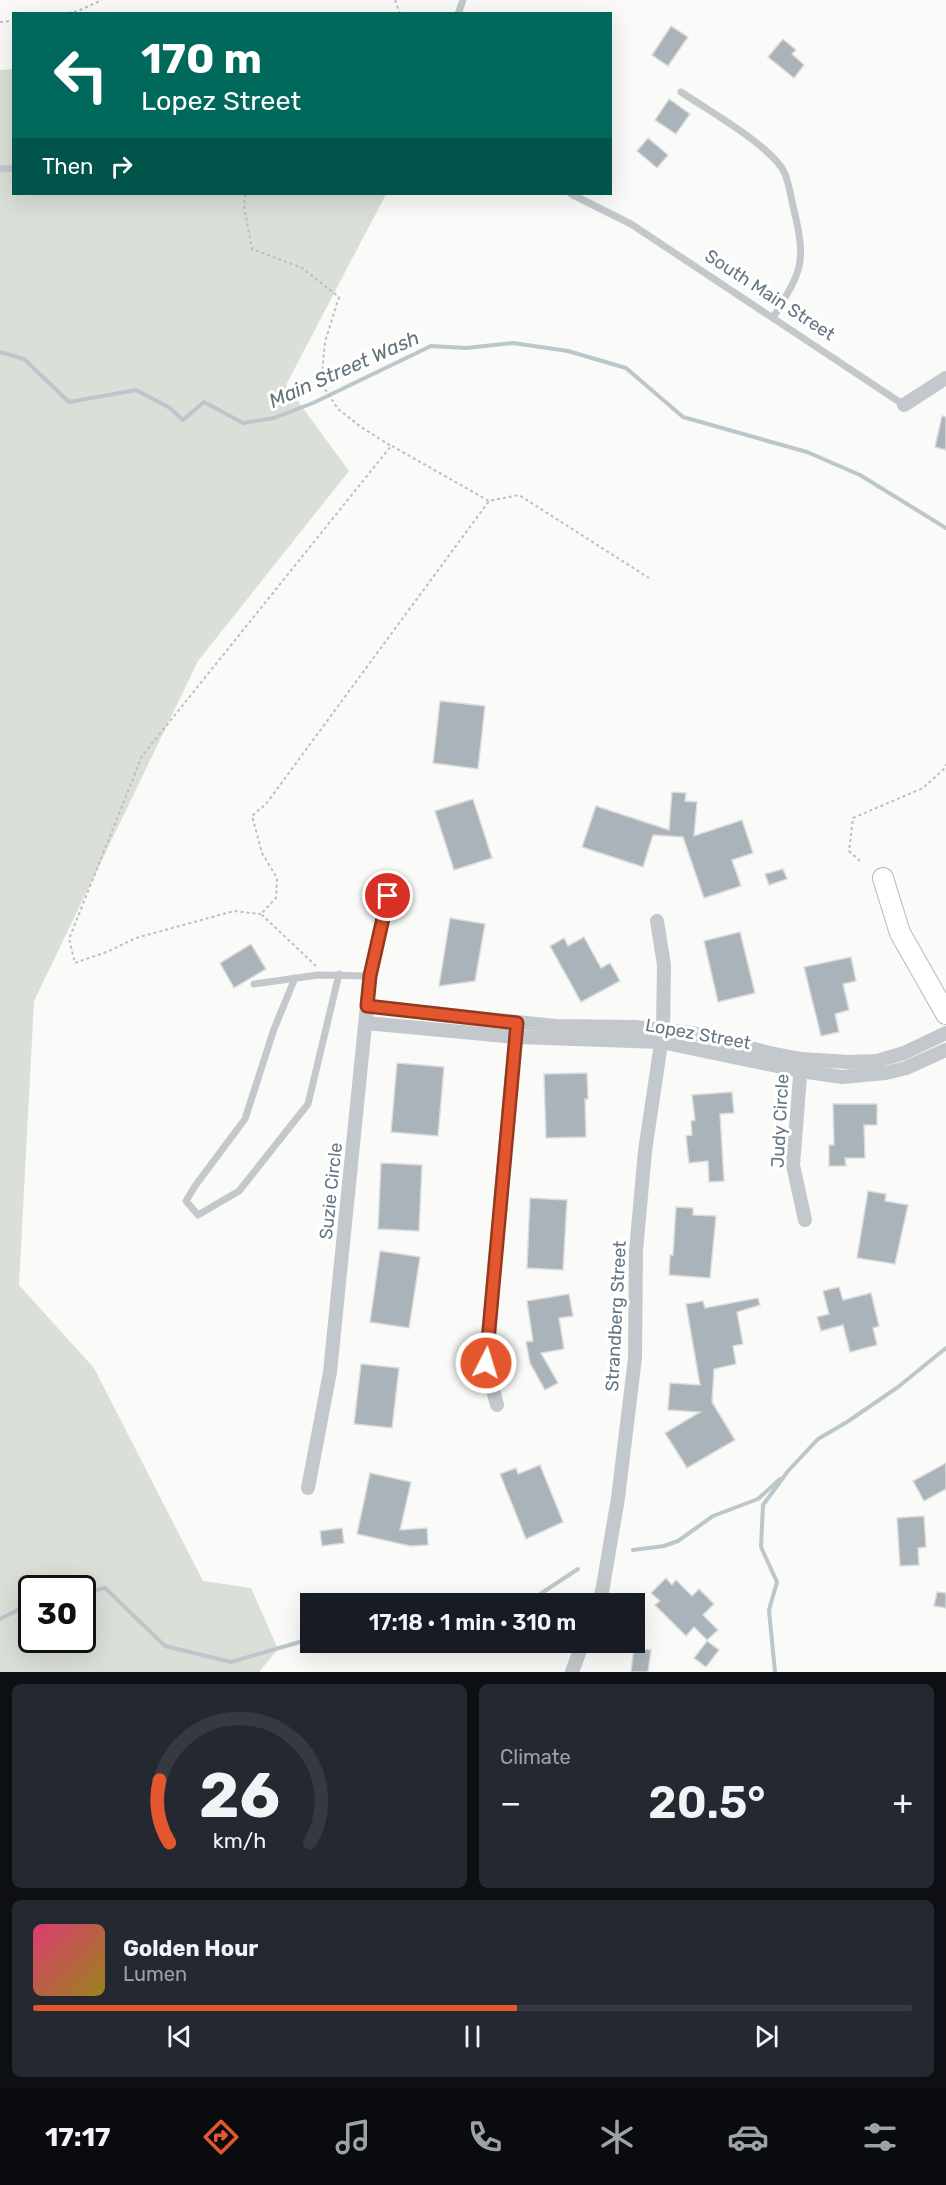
<!DOCTYPE html>
<html lang="en">
<head>
<meta charset="utf-8">
<style>
	:root { --surface:#171b24; --page:#242831; --text:#f1f3f6; --muted:#9ea1a6; --line:#363941; --accent:#e4572e }
	body { margin:0; font-family:Rubik,sans-serif; background:var(--page); color:var(--text); height:100vh; display:flex; flex-direction:column; font-size:22px; white-space:nowrap }
	* { box-sizing:border-box; margin:0 }
	p { font-size:20px; color:var(--muted) }
	.icon { flex:none; width:33px; height:33px; fill:none; stroke:currentColor; stroke-width:2; stroke-linecap:round; stroke-linejoin:round }
	.map { position:relative; height:1672px; overflow:hidden }
	.panel { display:flex; flex-direction:column; gap:12px; padding:12px; background:#0d0f14; flex:1 }
	.panel>* { flex:none }
	.top-card { position:absolute; left:12px; top:12px; width:600px; height:183px; border-radius:0px; box-shadow:0 6px 24px #0002; background:#00695c; color:#fff; overflow:hidden }
	.speed { position:absolute; left:18px; top:1575px; display:flex; gap:12px; font-size:30px; font-weight:700; text-align:center }
	.speed>* { display:grid; place-content:center; width:78px; height:78px; border-radius:50%; background:var(--surface); box-shadow:0 6px 24px #0002; line-height:1 }
	.speed .limit { border:3px solid #111; border-radius:9px; background:#fff; color:#111 }
	.pin { position:absolute; display:grid; place-items:center; width:51px; height:51px; color:#fff; margin:-26px; border:3px solid #fff; border-radius:50%; box-shadow:0 2px 6px #0007 }
	.me { position:absolute; width:66px; margin:-33px; rotate:5deg; stroke-linejoin:round; filter:drop-shadow(0 0 4px #0008) }
	.turn { display:flex; align-items:center; gap:21px; height:126px; padding:0 30px; font-size:27px }
	.turn .icon { width:78px; height:78px; stroke-width:2.5 }
	.turn b { display:block; font-size:42px; line-height:51px }
	.then { display:flex; align-items:center; height:57px; padding:0 30px; background:#0003; gap:12px; font-size:22px }
	.big { font-size:45px; font-weight:600; line-height:1.1 }
	.panel .card { flex:1; display:flex; flex-direction:column; justify-content:center; gap:9px; min-width:0; padding:0 21px; border-radius:9px; background:var(--page) }
	.panel .dial { align-items:center; gap:0 }
	.dial svg { height:156px; overflow:visible; fill:none; stroke:var(--line); stroke-width:7; stroke-linecap:round; text-anchor:middle }
	.dial text { fill:var(--text); stroke:none }
	.song { display:flex; align-items:center; gap:18px }
	.cover { width:72px; height:72px; border-radius:9px; background:linear-gradient(135deg,hsl(340 70% 55%),hsl(50 70% 35%)) }
	.played { height:6px; border-radius:3px; background:linear-gradient(90deg,var(--accent) 55%,var(--line) 55%) }
	.keys { display:flex; justify-content:space-around; direction:ltr }
	.heat { display:flex; justify-content:space-between; align-items:center; font-size:33px; direction:ltr }
	.panel .tiles { flex:1; display:grid; gap:12px; grid-template-columns:1fr 1fr }
	.card:last-child { grid-column:span 2 }
	.trip { position:absolute; left:300px; top:1593px; width:345px; height:60px; border-radius:0px; background:var(--surface); box-shadow:0 6px 24px #0002; font-weight:600; line-height:60px; text-align:center }
	.menu { display:flex; height:96px; justify-content:space-around; align-items:center; background:#090b0e; color:var(--muted) }
	.menu .icon { width:42px; height:42px }
	.menu .current { color:var(--accent) }
	.menu b { font-size:27px; color:var(--text) }
	.map>svg:first-child { display:block }
	.green { fill:#dadfd7; fill-rule:evenodd }
	.lines { fill:none; stroke-linecap:round; stroke-linejoin:round }
	.stream { stroke:#bbc7cb; stroke-width:4 }
	.building { fill:#aab3b9; stroke:#dcdcda; stroke-width:1.5 }
	.secondary-casing { stroke:#b3babf; stroke-width:22 }
	.path { stroke:#bbbfc2; stroke-width:2; stroke-dasharray:3 3; stroke-linecap:butt }
	.lane { stroke:#c3c8cc; stroke-width:7 }
	.street { stroke:#c3c8cc; stroke-width:14 }
	.secondary { stroke:#fff; stroke-width:20 }
	.route-casing { stroke:#94391e; stroke-width:15 }
	.route { stroke:#e4572e; stroke-width:10 }
	.labels { text-anchor:middle; stroke-width:6; stroke-linejoin:round; paint-order:stroke }
	.street-label { font-size:18px; fill:#657683; stroke:#fff }
	.water-label { font-size:20px; font-style:italic; fill:#60757c; stroke:#fff }
</style>
</head>
<body>
<div class="map">
<svg width="946" height="1672" viewBox="0 0 946 1672">
	<rect width="100%" height="100%" fill="#fafaf8"/>
	<path class="green" d="M13,69L14,194H386L286,385L349,471L198,661L34,1001L19,1285L94,1368L203,1581L251,1588L278,1649L259,1672H0V70ZM32,1588H82V1640H32Z"/>
	<g class="lines">
		<g class="stream">
			<polyline points="0,352 24,359 69,402 136,390 170,408 183,420 204,402 243,423 274,418 313,403 431,346 466,348 513,343 568,351 626,368 683,417 807,452 860,475 946,528"/>
			<polyline points="633,1550 664,1546 678,1541 713,1516 758,1499 780,1479"/>
			<polyline points="82,1593 105,1588 165,1646 231,1662 310,1639"/>
			<polyline points="525,1604 578,1569"/>
			<polyline points="0,1619 32,1603"/>
			<polyline points="775,1672 769,1610 777,1582 761,1547 763,1505 788,1471 818,1439 847,1422 898,1387 946,1348"/>
		</g>
	</g>
	<g class="building">
		<polygon points="671,26 688,37 668,66 652,55"/>
		<polygon points="783,39 796,50 792,54 804,65 794,78 768,57"/>
		<polygon points="669,99 690,114 676,134 655,120"/>
		<polygon points="648,138 668,155 657,168 637,151"/>
		<polygon points="942,416 946,417 946,450 935,447"/>
		<polygon points="440,701 485,706 478,769 433,763"/>
		<polygon points="672,792 686,793 685,801 697,802 694,836 742,820 753,853 732,860 741,886 704,898 683,837 653,835 643,867 582,847 596,806 669,830"/>
		<polygon points="473,799 492,858 454,870 435,811"/>
		<polygon points="783,869 787,879 769,885 765,874"/>
		<polygon points="450,918 485,924 475,981 439,986"/>
		<polygon points="740,932 755,993 718,1002 704,941"/>
		<polygon points="584,937 601,968 610,963 620,981 581,1002 550,946 564,938 568,946"/>
		<polygon points="251,944 266,969 234,988 220,963"/>
		<polygon points="851,957 856,981 843,984 849,1010 835,1014 839,1032 821,1036 804,967"/>
		<polygon points="397,1063 444,1067 438,1136 391,1132"/>
		<polygon points="587,1073 588,1099 585,1099 586,1137 546,1138 544,1074"/>
		<polygon points="732,1092 734,1113 720,1114 724,1181 709,1182 708,1161 689,1163 686,1136 692,1135 691,1121 695,1120 692,1095"/>
		<polygon points="833,1104 877,1104 877,1125 864,1125 865,1158 845,1158 846,1166 829,1166 829,1145 834,1145"/>
		<polygon points="381,1163 422,1165 419,1231 378,1229"/>
		<polygon points="868,1191 886,1194 885,1201 908,1205 895,1264 857,1258"/>
		<polygon points="530,1198 567,1200 563,1270 527,1268"/>
		<polygon points="676,1207 693,1208 693,1215 716,1216 710,1278 669,1275 670,1255 673,1255"/>
		<polygon points="380,1251 420,1257 409,1328 370,1322"/>
		<polygon points="839,1287 843,1300 871,1293 879,1326 873,1328 877,1345 850,1352 843,1325 821,1331 817,1317 829,1314 823,1291"/>
		<polygon points="569,1294 573,1316 559,1318 564,1349 541,1353 558,1383 545,1390 530,1363 526,1342 533,1341 527,1301"/>
		<polygon points="758,1298 760,1305 737,1312 743,1344 733,1346 736,1364 714,1369 712,1402 735,1440 687,1468 665,1433 700,1412 668,1410 670,1383 700,1385 686,1304 703,1301 705,1308"/>
		<polygon points="361,1364 399,1368 392,1428 354,1424"/>
		<polygon points="946,1463 946,1489 924,1501 913,1481"/>
		<polygon points="540,1465 563,1522 526,1539 500,1474 516,1468 518,1474"/>
		<polygon points="370,1473 411,1482 400,1530 427,1528 428,1545 410,1546 357,1534"/>
		<polygon points="924,1516 926,1547 918,1548 919,1565 900,1566 897,1518"/>
		<polygon points="342,1528 344,1543 322,1546 320,1531"/>
		<polygon points="666,1578 672,1585 676,1580 692,1596 699,1589 714,1604 703,1615 718,1630 707,1640 694,1627 686,1636 655,1605 660,1601 651,1593"/>
		<polygon points="937,1592 946,1593 946,1608 934,1606"/>
		<polygon points="707,1641 719,1650 706,1667 694,1658"/>
		<polygon points="634,1648 651,1650 648,1672 631,1672"/>
	</g>
	<g class="lines">
		<g class="secondary-casing">
			<polyline id="secondary" points="883,878 900,933 946,1014"/>
		</g>
		<g class="path">
			<polyline points="395,0 400,14"/>
			<polyline points="62,14 78,11 102,0"/>
			<polyline points="0,22 14,21"/>
			<polyline points="245,194 244,206 252,249 302,268 339,297 325,342 321,383 338,409 361,427 391,446 142,756 69,939 75,963 109,951 136,938 234,911 261,914"/>
			<polyline points="392,446 489,501"/>
			<polyline points="860,861 849,851 853,818 923,788 945,768 946,764"/>
			<polyline points="316,966 261,914 276,898 277,878 262,853 252,816 266,804 489,501 519,495 649,578"/>
		</g>
		<g class="lane">
			<polyline points="458,14 463,0"/>
			<path d="M681,92C706,109 775,148 785,174C790,186 791,199 794,210C807,265 801,271 773,318"/>
			<polyline points="0,169 14,168"/>
			<polyline points="571,194 631,224 904,405"/>
			<polyline points="295,978 274,1029 245,1119 195,1186 186,1201 198,1215 239,1191 308,1104 339,974"/>
			<polyline points="254,984 318,975 370,976"/>
		</g>
		<g class="street">
			<polyline points="904,405 946,378"/>
			<polyline points="367,1006 555,1026 635,1027 692,1033 770,1053 801,1059 849,1062 877,1061 904,1053 946,1033"/>
			<polyline points="366,1023 516,1037 661,1042 801,1071 842,1077 886,1073 906,1068 946,1050"/>
			<polyline points="801,1064 793,1165 805,1220"/>
			<polyline points="497,1405 486,1363 516,1028"/>
			<polyline points="308,1488 330,1372 370,976 388,896"/>
			<polyline points="597,1604 602,1592 618,1498 635,1358 636,1251 645,1151 663,1030 664,965 657,921"/>
			<polyline points="572,1672 583,1642"/>
		</g>
		<use href="#secondary" class="secondary"/>
	</g>
	<g class="lines">
		<g class="route-casing">
			<polyline id="route" points="388,896 370,976 367,1006 517,1023 486,1363"/>
		</g>
		<use href="#route" class="route"/>
	</g>
	<g class="labels">
		<g class="street-label">
			<text transform="translate(770 295) rotate(33)" y="6">South Main Street</text>
			<text transform="translate(698 1034) rotate(10)" y="6">Lopez Street</text>
			<text transform="translate(780 1121) rotate(-87)" y="6">Judy Circle</text>
			<text transform="translate(331 1191) rotate(-84)" y="6">Suzie Circle</text>
			<text transform="translate(616 1316) rotate(-87)" y="6">Strandberg Street</text>
		</g>
		<g class="water-label">
			<text transform="translate(344 369) rotate(-24)" y="7">Main Street Wash</text>
		</g>
	</g>
</svg>
<div class="speed"><div class="limit">30</div></div>
<div class="pin" style="left:388px;top:896px;background:#d93025"><svg class="icon" aria-label="arrive" viewBox="0 0 24 24"><path d="M6 21V4h12l-3 4 3 4H6"/></svg></div>
<svg class="me" style="left:486px;top:1363px" viewBox="-20 -20 40 40"><circle r="17" fill="#e4572e" stroke="#fff" stroke-width="3"/><path d="M0-11L8 9 0 5-8 9z" fill="#fff"/></svg>
<div class="trip">17:18 · 1 min · 310 m</div>
<div class="top-card">
<div class="turn"><svg class="icon" aria-label="left" viewBox="0 0 24 24"><path d="M17 20v-9H6M10 6l-5 5 5 5"/></svg><div><b>170 m</b>Lopez Street</div></div>
<div class="then">Then<svg class="icon" aria-label="right" viewBox="0 0 24 24"><path d="M7 20v-9h11M14 6l5 5-5 5"/></svg></div>
</div>
</div>
<section class="panel">
<div class="tiles">
<div class="card dial"><svg viewBox="0 0 100 80">
<path d="M14 69A42 42 0 1 1 86 69"/>
<path d="M14 69A42 42 0 0 1 9 37" stroke="#e4572e"/>
<text x="50" y="56" font-size="32" font-weight="700">26</text>
<text x="50" y="72" font-size="11">km/h</text>
</svg></div>
<div class="card"><p>Climate</p>
<div class="heat"><a>−</a><b class="big">20.5°</b><a>+</a></div>
</div>
<div class="card">
<div class="song"><i class="cover"></i><div><b>Golden Hour</b><p>Lumen</p></div></div>
<div class="played"></div>
<div class="keys"><svg class="icon" aria-label="previous" viewBox="0 0 24 24"><path d="M18 5L8 12l10 7zM5 5v14"/></svg><svg class="icon" aria-label="pause" viewBox="0 0 24 24"><path d="M8 5v14M16 5v14"/></svg><svg class="icon" aria-label="next" viewBox="0 0 24 24"><path d="M6 5l10 7-10 7zM19 5v14"/></svg></div>
</div>
</div>
</section>
<nav class="menu">
<b>17:17</b>
<svg class="icon current" aria-label="directions" viewBox="0 0 24 24"><path d="M12 3l9 9-9 9-9-9zM9 14v-3h6M13 9l2 2-2 2"/></svg>
<svg class="icon" aria-label="music" viewBox="0 0 24 24"><path d="M9 18V5l10-2v13"/><circle cx="6" cy="18" r="3"/><circle cx="16" cy="16" r="3"/></svg>
<svg class="icon" aria-label="phone" viewBox="0 0 24 24"><path d="M5 4h4l2 5-3 2q2 4 5 5l2-3 5 2v4C11 20 4 13 5 4z"/></svg>
<svg class="icon" aria-label="climate" viewBox="0 0 24 24"><path d="M12 3v18M4 7l16 10M4 17L20 7"/></svg>
<svg class="icon" aria-label="car" viewBox="0 0 24 24"><path d="M5 17H2v-5l4-1 3-4h7l3 4 3 1v5h-3M9 17h6M6 11h13"/><circle cx="7" cy="17" r="2"/><circle cx="17" cy="17" r="2"/></svg>
<svg class="icon" aria-label="filters" viewBox="0 0 24 24"><path d="M4 7h16M4 17h16"/><circle cx="9" cy="7" r="2"/><circle cx="15" cy="17" r="2"/></svg>
</nav>
</body>
</html>
